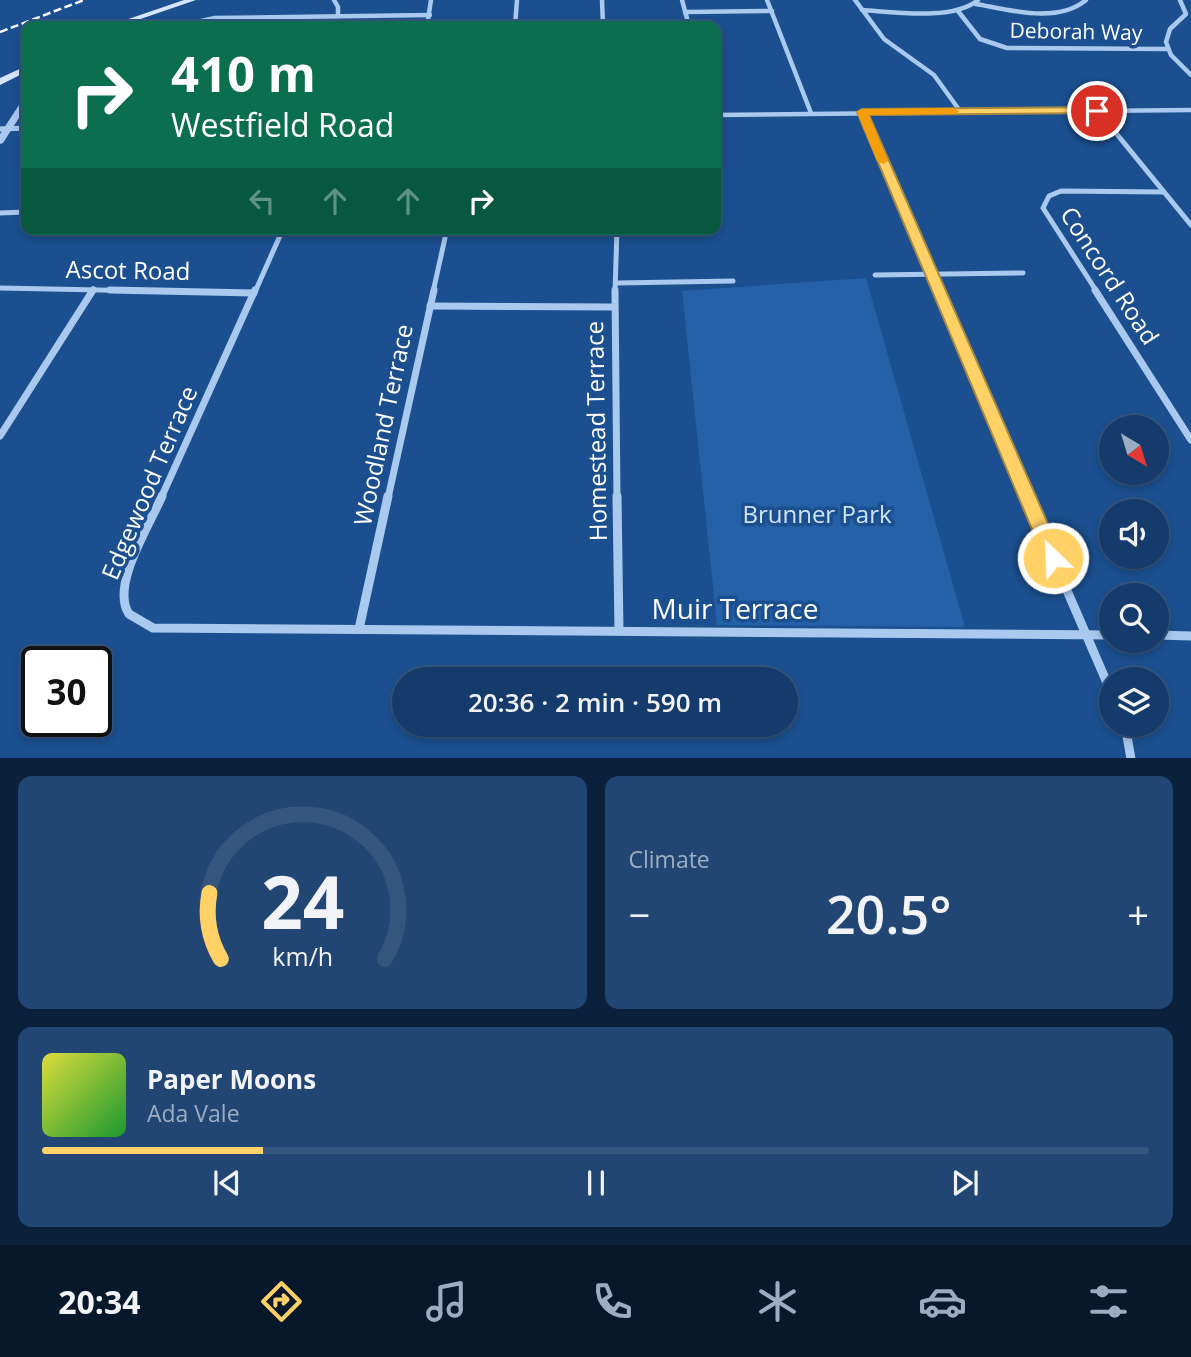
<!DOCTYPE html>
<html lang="en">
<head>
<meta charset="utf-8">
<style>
	:root { --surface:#143b6b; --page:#214673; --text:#f1f3f6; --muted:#9dadc1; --line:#33557e; --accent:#ffd166 }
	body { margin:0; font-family:"Open Sans",sans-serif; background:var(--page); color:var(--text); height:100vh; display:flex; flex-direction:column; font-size:26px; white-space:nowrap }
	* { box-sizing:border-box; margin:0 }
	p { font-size:23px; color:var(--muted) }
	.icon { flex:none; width:38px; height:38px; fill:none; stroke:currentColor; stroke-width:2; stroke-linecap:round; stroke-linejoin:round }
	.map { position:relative; height:758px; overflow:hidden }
	.drawer { display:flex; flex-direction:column; gap:18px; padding:18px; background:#0b203b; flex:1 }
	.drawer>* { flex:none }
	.guide { position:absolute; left:21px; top:21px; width:700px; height:214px; border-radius:14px; box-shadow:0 4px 10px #0003,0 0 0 2px var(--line); background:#0b6e4f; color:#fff; overflow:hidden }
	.needle { width:46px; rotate:142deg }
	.buttons { position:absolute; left:1099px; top:415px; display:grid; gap:14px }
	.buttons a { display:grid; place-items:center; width:70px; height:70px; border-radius:50%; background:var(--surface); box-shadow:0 4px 10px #0003,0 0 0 2px var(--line); font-size:35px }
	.speed { position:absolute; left:21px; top:646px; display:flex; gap:14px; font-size:35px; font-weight:700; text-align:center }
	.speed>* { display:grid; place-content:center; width:91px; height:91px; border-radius:50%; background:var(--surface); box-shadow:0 4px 10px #0003,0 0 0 2px var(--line); line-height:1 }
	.speed .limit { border:4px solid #111; border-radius:10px; background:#fff; color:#111 }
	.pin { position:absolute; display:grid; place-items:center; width:60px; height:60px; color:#fff; margin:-30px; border:4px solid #fff; border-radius:50%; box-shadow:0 2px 7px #0007 }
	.me { position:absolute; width:77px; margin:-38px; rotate:336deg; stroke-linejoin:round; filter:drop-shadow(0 0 5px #0008) }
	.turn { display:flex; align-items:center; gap:24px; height:147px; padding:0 35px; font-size:32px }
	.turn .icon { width:91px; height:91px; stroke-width:2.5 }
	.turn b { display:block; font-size:49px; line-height:60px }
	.lanes { display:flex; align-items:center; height:66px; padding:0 35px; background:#0003; justify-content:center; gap:35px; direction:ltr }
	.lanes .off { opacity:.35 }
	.big { font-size:52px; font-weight:600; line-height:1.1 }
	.drawer .tile { flex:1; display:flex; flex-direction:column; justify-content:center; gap:10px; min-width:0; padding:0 24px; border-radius:14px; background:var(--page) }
	.drawer .dial { align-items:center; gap:0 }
	.dial svg { height:182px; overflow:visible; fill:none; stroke:var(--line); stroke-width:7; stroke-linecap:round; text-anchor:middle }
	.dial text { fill:var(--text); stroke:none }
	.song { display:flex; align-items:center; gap:21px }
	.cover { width:84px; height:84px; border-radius:10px; background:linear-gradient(135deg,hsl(60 70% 55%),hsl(130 70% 35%)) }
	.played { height:7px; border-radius:4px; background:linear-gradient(90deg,var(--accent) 20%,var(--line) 20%) }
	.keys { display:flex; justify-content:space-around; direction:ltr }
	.heat { display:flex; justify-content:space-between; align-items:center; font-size:38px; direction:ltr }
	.drawer .tiles { flex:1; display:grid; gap:18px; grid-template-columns:1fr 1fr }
	.tile:last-child { grid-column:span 2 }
	.trip { position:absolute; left:392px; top:667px; width:406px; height:70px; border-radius:35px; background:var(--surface); box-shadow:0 4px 10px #0003,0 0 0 2px var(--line); font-weight:600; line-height:70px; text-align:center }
	.menu { display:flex; height:112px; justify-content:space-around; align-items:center; background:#08182b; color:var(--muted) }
	.menu .icon { width:49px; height:49px }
	.menu .selected { color:var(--accent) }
	.menu b { font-size:32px; color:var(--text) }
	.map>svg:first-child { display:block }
	.green { fill:#2461a8 }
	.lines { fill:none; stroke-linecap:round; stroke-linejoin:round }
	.minor-far3 { stroke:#a9c9ee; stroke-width:4.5 }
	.minor-far2 { stroke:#a9c9ee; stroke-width:5 }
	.minor-far1 { stroke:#a9c9ee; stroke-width:7 }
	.minor { stroke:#a9c9ee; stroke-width:9 }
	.tertiary { fill:#a9c9ee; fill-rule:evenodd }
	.secondary { fill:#d6e6fa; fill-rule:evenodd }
	.rail { stroke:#fff; stroke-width:2.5; stroke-dasharray:8 3.5; stroke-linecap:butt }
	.route { fill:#ffd166; stroke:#a68842; stroke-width:2 }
	.slow { fill:#f59e0b }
	.labels { text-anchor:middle; stroke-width:7; stroke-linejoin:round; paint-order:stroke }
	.far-street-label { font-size:21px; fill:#fff; stroke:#1b4f8f }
	.street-label { font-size:24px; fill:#fff; stroke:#1b4f8f }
	.park-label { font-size:24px; fill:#cfe3fa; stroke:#1b4f8f }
	.near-street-label { font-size:28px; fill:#fff; stroke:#1b4f8f }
</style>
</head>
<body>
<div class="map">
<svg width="1191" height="759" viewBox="0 0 1191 759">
	<rect width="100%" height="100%" fill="#1b4f8f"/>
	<polygon class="green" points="866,278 965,627 717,625 682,291"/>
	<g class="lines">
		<g class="minor-far3">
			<polyline points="334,0 338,7 338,16"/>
			<polyline points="602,0 603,26"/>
			<polyline points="682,0 689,26"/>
			<polyline points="767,0 811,113"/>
			<polyline points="855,0 884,39 934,75 960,111"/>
			<polyline points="1180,0 1186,14 1170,29 1166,42 1171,55 1191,75"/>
			<path d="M976,4C1010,10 1057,24 1086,0"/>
			<path d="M862,10C894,12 953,21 978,0"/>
			<polyline points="958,11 980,39 1007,48 1168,49"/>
			<polyline points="685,12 772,11"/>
			<polyline points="178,26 215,18 430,15"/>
			<polyline points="427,26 431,0"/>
			<polyline points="515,26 517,0"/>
			<polyline points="1097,111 1112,129"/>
			<polyline points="862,112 869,129"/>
			<polyline points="716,115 1191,110"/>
			<polyline points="0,129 26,128"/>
		</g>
		<g class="minor-far2">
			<polyline points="868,127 937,292"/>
			<polyline points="1111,127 1191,225"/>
			<polyline points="0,129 26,128"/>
			<polyline points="0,213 26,212"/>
			<polyline points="875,275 1023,273"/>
			<polyline points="617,283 733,281"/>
			<polyline points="0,288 199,292"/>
			<polyline points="92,292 94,289"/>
			<polyline points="255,292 283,229"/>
			<polyline points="433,292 447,229"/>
			<polyline points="615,292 617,229"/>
			<polyline points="1097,292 1043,208 1049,196 1061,191 1164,192"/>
		</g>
		<g class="minor-far1">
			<polyline points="110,290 254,293"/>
			<polyline points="615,290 617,498"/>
			<polyline points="936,290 1027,498"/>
			<polyline points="1095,290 1191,440"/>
			<polyline points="430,306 614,307"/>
			<polyline points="0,436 93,290"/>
			<polyline points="161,498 255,290"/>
			<polyline points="388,498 434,290"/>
		</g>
		<g class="minor">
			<path d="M162,496C150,524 110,586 129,614L153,628L1111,635"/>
			<polyline points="617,496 619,631"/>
			<polyline points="1026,496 1111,692"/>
			<polyline points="359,629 388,496"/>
			<polyline points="1157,635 1191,636"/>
			<polyline points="1125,724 1131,759"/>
		</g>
		<polygon class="tertiary" points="23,99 26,99 26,107 3,143 0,144 0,134"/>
		<g class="secondary">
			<polygon points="184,0 196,0 120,26 108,26"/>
			<polygon points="26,66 26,72 0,85 0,78"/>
		</g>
		<polyline class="rail" points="0,32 84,0"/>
	</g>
	<polygon class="route" points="1097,107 1101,108 1101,113 869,115 1063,558 1060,564 1053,566 1046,564 1044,558 857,112 862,109"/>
	<polygon class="slow" points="953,108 959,111 957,114 869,115 888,161 883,164 877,161 857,112 862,109"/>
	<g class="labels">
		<g class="far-street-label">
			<text transform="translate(1076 32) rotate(1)" y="7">Deborah Way</text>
		</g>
		<g class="street-label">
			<text transform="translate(128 271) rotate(1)" y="8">Ascot Road</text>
			<text transform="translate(1109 276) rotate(57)" y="8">Concord Road</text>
			<text transform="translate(384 425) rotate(-78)" y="8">Woodland Terrace</text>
			<text transform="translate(597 431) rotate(-91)" y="8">Homestead Terrace</text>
			<text transform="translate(150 483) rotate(-67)" y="8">Edgewood Terrace</text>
		</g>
		<g class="park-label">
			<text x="817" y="523">Brunner Park</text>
		</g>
		<g class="near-street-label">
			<text x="735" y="619">Muir Terrace</text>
		</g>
	</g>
</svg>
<div class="buttons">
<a><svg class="needle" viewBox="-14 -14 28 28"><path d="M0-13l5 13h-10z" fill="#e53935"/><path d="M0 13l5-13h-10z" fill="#9dadc1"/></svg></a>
<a><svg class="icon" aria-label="sound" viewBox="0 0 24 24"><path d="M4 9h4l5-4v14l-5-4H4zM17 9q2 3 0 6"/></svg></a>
<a><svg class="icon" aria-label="search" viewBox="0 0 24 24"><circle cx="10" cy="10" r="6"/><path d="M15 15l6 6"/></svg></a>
<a><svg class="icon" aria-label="layers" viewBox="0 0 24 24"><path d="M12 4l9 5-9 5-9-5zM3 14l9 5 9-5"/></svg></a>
</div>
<div class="speed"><div class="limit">30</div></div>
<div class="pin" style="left:1097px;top:111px;background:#d93025"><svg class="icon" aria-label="arrive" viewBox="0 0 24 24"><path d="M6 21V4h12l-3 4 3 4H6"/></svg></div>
<svg class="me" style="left:1053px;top:558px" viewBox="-20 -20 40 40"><circle r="17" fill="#ffd166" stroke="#fff" stroke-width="3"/><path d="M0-11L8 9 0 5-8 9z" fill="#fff"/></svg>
<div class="trip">20:36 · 2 min · 590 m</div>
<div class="guide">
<div class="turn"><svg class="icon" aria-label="right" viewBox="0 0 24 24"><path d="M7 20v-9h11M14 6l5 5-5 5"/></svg><div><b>410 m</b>Westfield Road</div></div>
<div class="lanes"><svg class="icon off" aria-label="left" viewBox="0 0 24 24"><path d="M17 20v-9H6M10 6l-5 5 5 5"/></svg><svg class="icon off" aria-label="ahead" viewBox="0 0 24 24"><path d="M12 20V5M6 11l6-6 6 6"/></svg><svg class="icon off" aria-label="ahead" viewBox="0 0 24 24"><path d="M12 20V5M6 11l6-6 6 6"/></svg><svg class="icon" aria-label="right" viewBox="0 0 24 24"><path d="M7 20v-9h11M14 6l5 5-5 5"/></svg></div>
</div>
</div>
<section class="drawer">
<div class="tiles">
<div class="tile dial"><svg viewBox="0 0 100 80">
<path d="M14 69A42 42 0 1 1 86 69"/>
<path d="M14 69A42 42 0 0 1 9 40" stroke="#ffd166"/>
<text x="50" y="56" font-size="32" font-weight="700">24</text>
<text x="50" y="72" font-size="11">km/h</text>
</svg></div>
<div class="tile"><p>Climate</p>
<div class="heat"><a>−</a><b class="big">20.5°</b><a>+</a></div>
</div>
<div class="tile">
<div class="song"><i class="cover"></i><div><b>Paper Moons</b><p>Ada Vale</p></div></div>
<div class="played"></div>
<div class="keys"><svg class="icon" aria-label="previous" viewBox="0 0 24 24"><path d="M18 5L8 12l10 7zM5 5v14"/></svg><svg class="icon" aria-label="pause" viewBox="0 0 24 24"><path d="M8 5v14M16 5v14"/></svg><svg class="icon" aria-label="next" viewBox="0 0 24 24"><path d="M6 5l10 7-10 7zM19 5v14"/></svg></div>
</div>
</div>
</section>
<nav class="menu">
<b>20:34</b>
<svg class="icon selected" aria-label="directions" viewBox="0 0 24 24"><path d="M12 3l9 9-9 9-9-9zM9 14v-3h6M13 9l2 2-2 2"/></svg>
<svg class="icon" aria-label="music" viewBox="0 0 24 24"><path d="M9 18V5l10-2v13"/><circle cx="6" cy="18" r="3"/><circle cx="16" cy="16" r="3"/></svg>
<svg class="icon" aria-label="phone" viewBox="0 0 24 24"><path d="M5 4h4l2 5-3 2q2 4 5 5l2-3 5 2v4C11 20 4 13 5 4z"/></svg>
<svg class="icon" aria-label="climate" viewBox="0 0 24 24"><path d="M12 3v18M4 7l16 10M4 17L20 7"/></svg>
<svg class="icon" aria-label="car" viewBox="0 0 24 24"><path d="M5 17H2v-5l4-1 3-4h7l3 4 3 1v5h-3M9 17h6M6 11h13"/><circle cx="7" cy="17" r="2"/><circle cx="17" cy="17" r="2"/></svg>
<svg class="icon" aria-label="filters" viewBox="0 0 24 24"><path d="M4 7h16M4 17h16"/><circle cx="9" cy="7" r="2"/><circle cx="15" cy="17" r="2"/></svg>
</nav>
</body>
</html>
